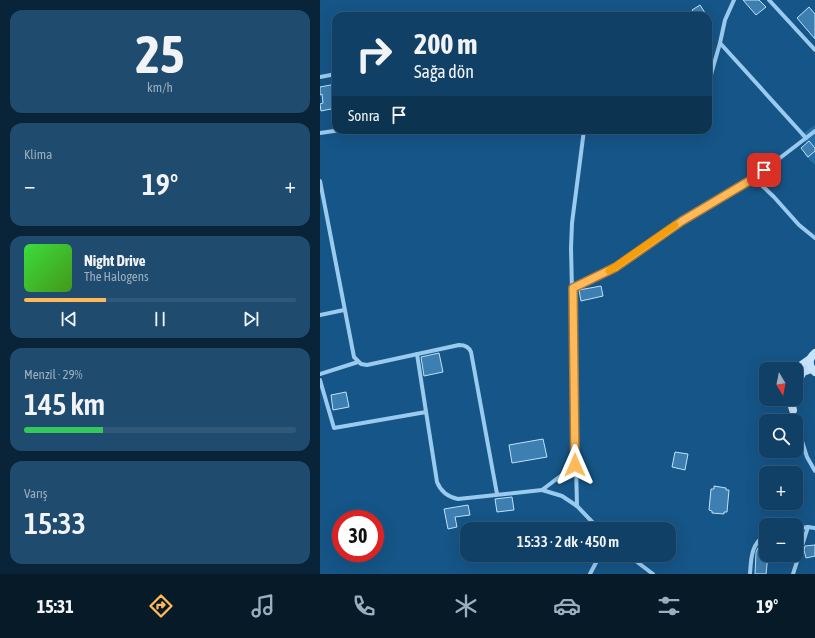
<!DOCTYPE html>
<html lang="tr">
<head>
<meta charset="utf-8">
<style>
	:root { --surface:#104065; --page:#1e4b6e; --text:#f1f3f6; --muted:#9cafbf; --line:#305979; --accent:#ffb958 }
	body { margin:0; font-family:"Asap Condensed",sans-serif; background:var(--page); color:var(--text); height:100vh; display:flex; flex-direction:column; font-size:15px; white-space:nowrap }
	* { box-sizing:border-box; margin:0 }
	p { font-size:13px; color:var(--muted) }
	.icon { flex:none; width:22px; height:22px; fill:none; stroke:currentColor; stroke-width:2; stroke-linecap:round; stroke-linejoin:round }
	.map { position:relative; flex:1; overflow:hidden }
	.sheet { display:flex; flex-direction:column; gap:10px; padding:10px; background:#092338; width:320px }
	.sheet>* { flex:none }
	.banner { position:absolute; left:12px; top:12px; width:380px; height:122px; border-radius:12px; box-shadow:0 4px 16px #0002,0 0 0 1px var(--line); background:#104065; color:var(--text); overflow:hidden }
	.needle { width:26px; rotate:170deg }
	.buttons { position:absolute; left:439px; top:362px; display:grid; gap:8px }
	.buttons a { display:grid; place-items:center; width:44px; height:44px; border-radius:8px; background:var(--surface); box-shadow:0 4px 16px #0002,0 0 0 1px var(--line); font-size:20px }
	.speed { position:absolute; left:12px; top:510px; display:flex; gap:8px; font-size:20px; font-weight:700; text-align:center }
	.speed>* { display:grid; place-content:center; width:52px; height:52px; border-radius:50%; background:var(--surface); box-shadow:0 4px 16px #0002,0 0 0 1px var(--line); line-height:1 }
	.speed .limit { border:6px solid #d22; background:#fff; color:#111 }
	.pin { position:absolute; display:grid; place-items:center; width:34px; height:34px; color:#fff; margin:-17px; border-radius:8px; box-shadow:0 2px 6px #0006 }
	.me { position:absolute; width:44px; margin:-22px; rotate:0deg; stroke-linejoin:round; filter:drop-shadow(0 0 3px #0008) }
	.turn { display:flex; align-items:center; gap:14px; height:84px; padding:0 16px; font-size:18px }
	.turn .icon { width:52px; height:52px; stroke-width:2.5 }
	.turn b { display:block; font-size:28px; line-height:34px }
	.then { display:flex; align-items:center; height:38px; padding:0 16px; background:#0003; gap:8px; font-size:15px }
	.big { font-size:30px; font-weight:600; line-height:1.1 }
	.sheet .card { flex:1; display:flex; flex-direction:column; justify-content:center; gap:6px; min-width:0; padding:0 14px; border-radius:12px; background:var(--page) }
	.sheet .dial { align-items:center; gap:0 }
	.dial b { font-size:52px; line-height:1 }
	.song { display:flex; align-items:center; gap:12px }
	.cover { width:48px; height:48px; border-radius:6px; background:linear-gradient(135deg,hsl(120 70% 55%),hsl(100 70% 35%)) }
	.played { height:4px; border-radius:2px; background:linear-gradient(90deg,var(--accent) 30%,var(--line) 30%) }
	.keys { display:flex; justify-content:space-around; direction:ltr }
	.heat { display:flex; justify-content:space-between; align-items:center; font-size:22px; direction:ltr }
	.charge { height:6px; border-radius:3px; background:linear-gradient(90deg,#34c759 29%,var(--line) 0) }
	.trip { position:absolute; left:140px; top:522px; width:216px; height:40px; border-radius:12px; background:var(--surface); box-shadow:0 4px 16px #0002,0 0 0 1px var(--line); font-weight:600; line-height:40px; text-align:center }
	.menu { display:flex; height:64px; justify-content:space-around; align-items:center; background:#061a28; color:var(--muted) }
	.menu .icon { width:28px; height:28px }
	.menu .on { color:var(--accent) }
	.menu b { font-size:18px; color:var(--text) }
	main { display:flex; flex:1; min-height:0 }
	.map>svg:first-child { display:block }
	.green { fill:#246ea5 }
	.building { fill:#3d7fb1; stroke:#c0e2fb }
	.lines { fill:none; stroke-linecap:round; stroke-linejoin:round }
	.street { stroke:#9acbef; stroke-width:4 }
	.secondary { stroke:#c8e4fa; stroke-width:8 }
	.route-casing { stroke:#a67839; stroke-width:10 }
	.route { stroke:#ffb958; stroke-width:7 }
	.slow { stroke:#f59e0b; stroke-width:7 }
</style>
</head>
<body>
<main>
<section class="sheet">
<div class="card dial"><b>25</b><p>km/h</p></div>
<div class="card"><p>Klima</p>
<div class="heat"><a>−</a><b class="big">19°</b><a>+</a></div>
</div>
<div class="card">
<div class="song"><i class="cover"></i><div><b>Night Drive</b><p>The Halogens</p></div></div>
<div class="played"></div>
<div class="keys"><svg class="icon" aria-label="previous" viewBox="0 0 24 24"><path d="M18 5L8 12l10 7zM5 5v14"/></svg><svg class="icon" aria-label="pause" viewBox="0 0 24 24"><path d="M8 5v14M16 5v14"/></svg><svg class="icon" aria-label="next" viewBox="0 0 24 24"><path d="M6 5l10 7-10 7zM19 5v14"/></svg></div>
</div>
<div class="card"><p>Menzil · 29%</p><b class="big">145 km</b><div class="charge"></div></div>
<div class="card"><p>Varış</p><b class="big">15:33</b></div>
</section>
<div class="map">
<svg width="495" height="574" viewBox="0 0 495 574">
	<rect width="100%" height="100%" fill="#155587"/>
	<polygon class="green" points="495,125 495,165 484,155 491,148 480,136"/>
	<g class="building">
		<polygon points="423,0 439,0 446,7 436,15"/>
		<polygon points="380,5 387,16 376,16 372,10"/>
		<polygon points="489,7 495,14 495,39 477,18"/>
		<polygon points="16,84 16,108 1,111 0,104 3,103 2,94 0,95 0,87"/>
		<polygon points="489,141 495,148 495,151 488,157 481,148"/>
		<polygon points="281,286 283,296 261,301 259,290"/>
		<polygon points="119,353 123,372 104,376 101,357"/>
		<polygon points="26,392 29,407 13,410 11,395"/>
		<polygon points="223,439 227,457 192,463 189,445"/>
		<polygon points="355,452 368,454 365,470 352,467"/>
		<polygon points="394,486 406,488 406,490 409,490 407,512 404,512 404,514 392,513 392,511 389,510 391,489 394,489"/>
		<polygon points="192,497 194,510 177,512 175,499"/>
		<polygon points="148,505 150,515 135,517 137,527 128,529 124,509"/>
		<polygon points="446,539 446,555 448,555 446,574 435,574 436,552 440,544"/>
		<polygon points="495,545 495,556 486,558 484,550 485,546"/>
	</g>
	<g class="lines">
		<g class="street">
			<polyline points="414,0 405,20 400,43 486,138 495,131"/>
			<polyline points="449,0 495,50"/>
			<polyline points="0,77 16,74"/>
			<polyline points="388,85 400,43"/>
			<polyline points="264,130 252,223 251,248 257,506 279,529"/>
			<polyline points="0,133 21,130"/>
			<polyline points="434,178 486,138"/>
			<path d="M0,181L34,357L41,364L47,365L139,345C145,345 149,347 151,352L177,494"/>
			<polyline points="253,288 296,267 362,221 434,178 454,197 479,225 495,238"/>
			<polyline points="0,315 24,310"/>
			<path d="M97,354L117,482C121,492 128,497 138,499L222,490L255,465"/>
			<polyline points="0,374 38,362"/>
			<polyline points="0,380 14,428 106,412"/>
			<polyline points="473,410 476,421"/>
			<polyline points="476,422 487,457 495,471"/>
			<polyline points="222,490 242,496 257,506"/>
			<polyline points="476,529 488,527 495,528"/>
			<polyline points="308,555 333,574"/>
			<polyline points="270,574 280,555"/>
			<path d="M430,574C431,559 431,543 446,535"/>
			<polyline points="473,574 488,527"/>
		</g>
		<g class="secondary">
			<path d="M495,353C488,359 488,366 495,372"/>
			<polyline points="476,371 480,366 490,359"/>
			<polyline points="476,384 483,372 491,369"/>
			<polyline points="470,399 473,410"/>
		</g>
	</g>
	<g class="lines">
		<g class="route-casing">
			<polyline id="route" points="255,465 253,288 296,267 362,221 434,178 444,170"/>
		</g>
		<use href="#route" class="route"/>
		<polyline class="slow" points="289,271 355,225"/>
	</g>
</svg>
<div class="buttons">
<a><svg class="needle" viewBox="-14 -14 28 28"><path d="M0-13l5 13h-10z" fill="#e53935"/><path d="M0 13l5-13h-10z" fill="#9cafbf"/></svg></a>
<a><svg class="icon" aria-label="search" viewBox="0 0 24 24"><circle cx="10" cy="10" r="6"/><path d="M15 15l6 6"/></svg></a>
<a>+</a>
<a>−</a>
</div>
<div class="speed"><div class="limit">30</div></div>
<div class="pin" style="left:444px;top:170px;background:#d93025"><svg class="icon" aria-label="arrive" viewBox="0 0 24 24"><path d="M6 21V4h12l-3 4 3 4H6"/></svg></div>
<svg class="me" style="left:255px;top:465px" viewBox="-20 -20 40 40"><path d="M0-17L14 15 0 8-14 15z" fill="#ffb958" stroke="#fff" stroke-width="4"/></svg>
<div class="trip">15:33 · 2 dk · 450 m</div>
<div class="banner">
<div class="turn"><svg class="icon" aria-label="right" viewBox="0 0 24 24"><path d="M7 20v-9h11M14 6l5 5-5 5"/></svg><div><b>200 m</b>Sağa dön</div></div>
<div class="then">Sonra<svg class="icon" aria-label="arrive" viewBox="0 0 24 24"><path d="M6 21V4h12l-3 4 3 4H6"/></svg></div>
</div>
</div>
</main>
<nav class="menu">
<b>15:31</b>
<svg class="icon on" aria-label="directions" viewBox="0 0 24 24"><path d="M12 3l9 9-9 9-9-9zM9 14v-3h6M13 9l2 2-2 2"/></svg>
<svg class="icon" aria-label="music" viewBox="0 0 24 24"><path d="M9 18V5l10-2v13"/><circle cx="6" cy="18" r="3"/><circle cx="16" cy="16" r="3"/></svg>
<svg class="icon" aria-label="phone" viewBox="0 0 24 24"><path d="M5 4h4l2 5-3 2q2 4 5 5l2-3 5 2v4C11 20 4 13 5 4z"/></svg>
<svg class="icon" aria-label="climate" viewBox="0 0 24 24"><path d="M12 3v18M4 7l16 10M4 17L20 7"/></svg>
<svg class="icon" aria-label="car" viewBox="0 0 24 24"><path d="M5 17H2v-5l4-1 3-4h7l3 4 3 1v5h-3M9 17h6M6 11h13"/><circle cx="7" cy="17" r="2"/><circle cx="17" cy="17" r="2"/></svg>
<svg class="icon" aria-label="filters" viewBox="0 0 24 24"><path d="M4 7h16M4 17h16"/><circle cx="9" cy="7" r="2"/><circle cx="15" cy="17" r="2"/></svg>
<b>19°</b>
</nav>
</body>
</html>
